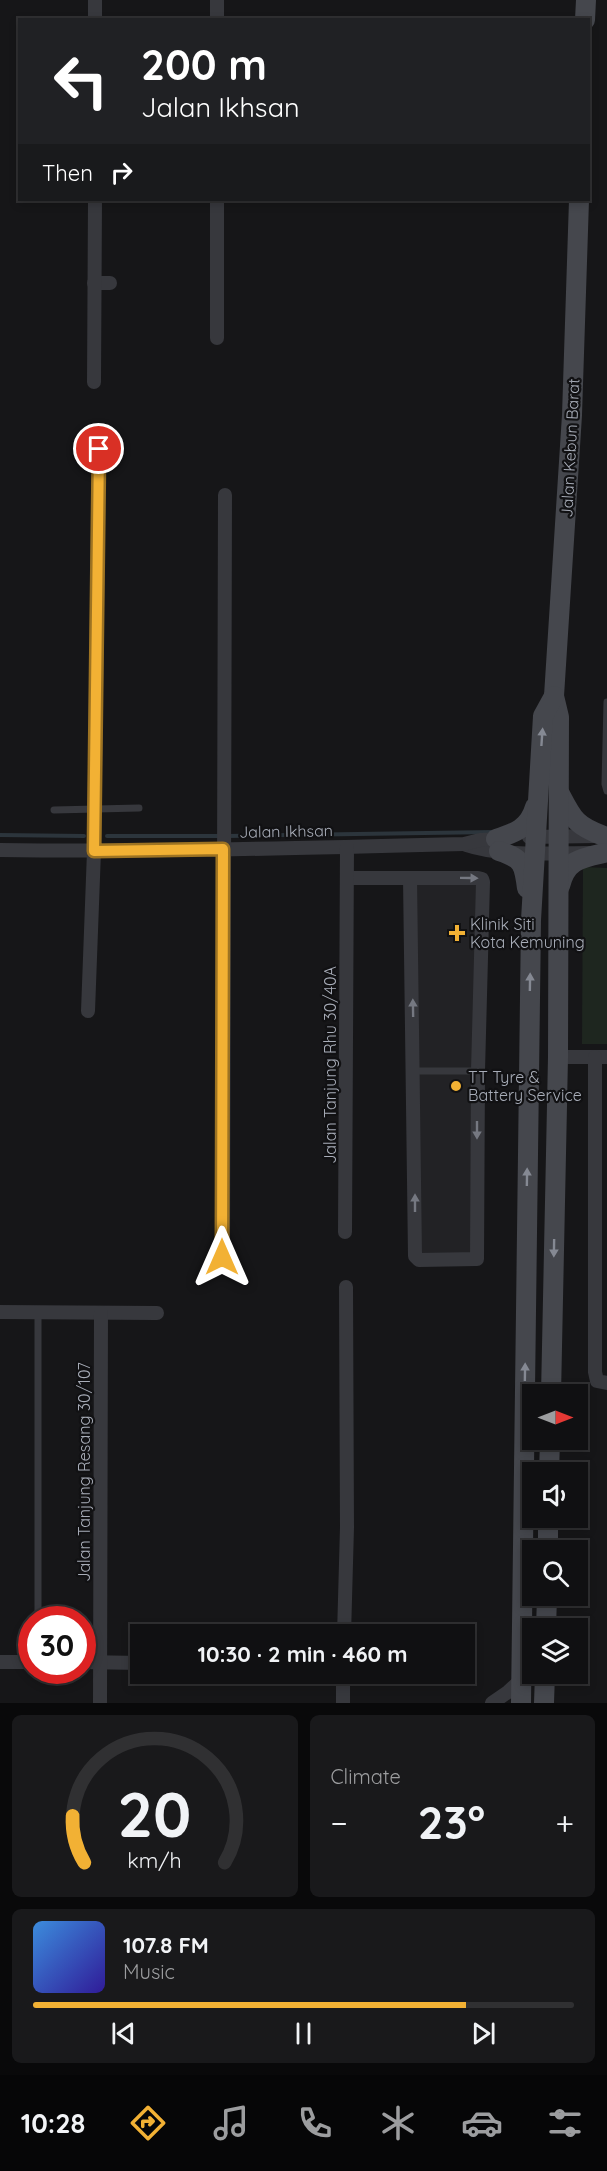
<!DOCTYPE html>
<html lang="en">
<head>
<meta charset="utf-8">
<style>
	:root { --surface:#101012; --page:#19191b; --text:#f1f3f6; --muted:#9c9d9f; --line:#303032; --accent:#f2b134 }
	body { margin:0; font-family:Quicksand,sans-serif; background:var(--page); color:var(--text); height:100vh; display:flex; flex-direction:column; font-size:22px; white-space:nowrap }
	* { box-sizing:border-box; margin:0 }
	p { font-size:20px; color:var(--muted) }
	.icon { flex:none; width:33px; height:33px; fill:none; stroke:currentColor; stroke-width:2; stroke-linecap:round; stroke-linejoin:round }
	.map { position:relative; height:1703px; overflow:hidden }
	.side { display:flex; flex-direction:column; gap:12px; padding:12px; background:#09090a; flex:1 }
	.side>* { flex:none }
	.top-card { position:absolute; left:18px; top:18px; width:572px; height:183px; border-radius:0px; box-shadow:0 3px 9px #0003,0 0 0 2px var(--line); background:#202124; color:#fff; overflow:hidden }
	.needle { width:39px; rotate:90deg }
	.buttons { position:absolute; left:522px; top:1384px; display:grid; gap:12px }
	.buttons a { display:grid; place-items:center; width:66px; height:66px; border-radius:0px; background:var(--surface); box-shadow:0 3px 9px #0003,0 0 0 2px var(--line); font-size:30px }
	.speed { position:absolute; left:18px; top:1606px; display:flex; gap:12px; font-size:30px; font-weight:700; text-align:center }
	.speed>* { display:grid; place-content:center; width:78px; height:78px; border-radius:50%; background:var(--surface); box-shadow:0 3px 9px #0003,0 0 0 2px var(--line); line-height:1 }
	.speed .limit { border:9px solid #d22; background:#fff; color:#111 }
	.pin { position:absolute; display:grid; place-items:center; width:51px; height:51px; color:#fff; margin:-26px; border:3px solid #fff; border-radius:50%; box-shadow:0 2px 6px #0007 }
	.me { position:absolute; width:66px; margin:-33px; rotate:0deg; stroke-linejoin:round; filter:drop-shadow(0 0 4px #0008) }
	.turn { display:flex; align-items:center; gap:21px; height:126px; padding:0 24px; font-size:27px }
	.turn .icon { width:78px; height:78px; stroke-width:2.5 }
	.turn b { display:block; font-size:42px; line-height:51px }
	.then { display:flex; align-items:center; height:57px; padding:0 24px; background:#0003; gap:12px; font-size:22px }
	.big { font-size:45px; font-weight:700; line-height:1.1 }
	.side .tile { flex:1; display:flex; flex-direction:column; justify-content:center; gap:9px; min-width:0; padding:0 21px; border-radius:9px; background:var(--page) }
	.side .dial { align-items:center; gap:0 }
	.dial svg { height:156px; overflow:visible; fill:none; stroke:var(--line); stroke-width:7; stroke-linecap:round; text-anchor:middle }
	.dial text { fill:var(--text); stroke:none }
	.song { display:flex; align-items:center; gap:18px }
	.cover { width:72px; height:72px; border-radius:9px; background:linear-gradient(135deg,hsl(210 70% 55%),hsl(250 70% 35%)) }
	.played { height:6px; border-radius:3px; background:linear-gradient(90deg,var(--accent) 80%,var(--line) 80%) }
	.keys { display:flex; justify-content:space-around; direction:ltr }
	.heat { display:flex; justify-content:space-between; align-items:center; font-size:33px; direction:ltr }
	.side .tiles { flex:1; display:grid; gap:12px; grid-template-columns:1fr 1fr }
	.tile:last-child { grid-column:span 2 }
	.trip { position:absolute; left:130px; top:1624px; width:345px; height:60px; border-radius:0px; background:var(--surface); box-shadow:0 3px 9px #0003,0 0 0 2px var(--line); font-weight:700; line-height:60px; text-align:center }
	.tab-bar { display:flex; height:96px; justify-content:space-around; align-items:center; background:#060607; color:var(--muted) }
	.tab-bar .icon { width:42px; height:42px }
	.tab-bar .active { color:var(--accent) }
	.tab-bar b { font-size:27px; color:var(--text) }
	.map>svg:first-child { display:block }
	.built { fill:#222225 }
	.green { fill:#1e261f }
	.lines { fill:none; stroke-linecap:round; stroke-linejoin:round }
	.stream { stroke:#2c353c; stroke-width:4 }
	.lane { stroke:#37383d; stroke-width:7 }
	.street { stroke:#37383d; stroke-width:14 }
	.secondary { stroke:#45474d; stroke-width:20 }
	.oneway { fill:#858993 }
	.oneway2 { fill:#757881 }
	.route-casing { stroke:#9d7322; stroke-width:15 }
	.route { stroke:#f2b134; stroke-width:10 }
	.poi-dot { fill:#f2b134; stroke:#111113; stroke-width:2 }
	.labels { text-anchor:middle; stroke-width:4.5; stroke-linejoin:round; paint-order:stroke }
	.street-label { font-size:16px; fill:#a8adb8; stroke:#111113 }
	.poi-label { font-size:16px; fill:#a8adb8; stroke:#111113; text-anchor:start }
</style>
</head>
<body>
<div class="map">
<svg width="607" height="1703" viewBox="0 0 607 1703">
	<rect width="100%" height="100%" fill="#161618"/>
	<polygon class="built" points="416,884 478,884 472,1253 420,1254"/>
	<polygon class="green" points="583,867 607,868 607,1044 582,1044"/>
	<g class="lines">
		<g class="stream">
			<polyline points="0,835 84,836"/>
			<polyline points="107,836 221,836"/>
			<polyline points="228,836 494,832"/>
		</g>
		<g class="lane">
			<polyline points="607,702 605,784 607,791"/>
			<polyline points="54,810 139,808"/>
			<polyline points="414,1071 478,1071"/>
			<polyline points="38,1620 38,1311"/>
		</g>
		<g class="street">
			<polyline points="95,0 95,20"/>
			<polyline points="217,20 217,0"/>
			<polyline points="94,283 110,283"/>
			<polyline points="217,338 217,200"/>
			<polyline points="94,382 95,200"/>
			<polyline points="529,837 597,836"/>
			<path d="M466,845C501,857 553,853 590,853"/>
			<path d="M0,850C155,852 310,848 464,844L480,840L504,839"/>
			<polyline points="347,878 478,878 482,879 483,882 478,1071 477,1259 419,1260 415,1256 410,878"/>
			<polyline points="88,1011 94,851 99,449"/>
			<polyline points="558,1057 607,1057"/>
			<polyline points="595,1057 595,1372 597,1381 607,1383"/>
			<polyline points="345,1232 347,847"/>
			<polyline points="223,1257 225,495"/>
			<polyline points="0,1312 157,1313"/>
			<polyline points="344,1635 347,1527 346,1287"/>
			<polyline points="0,1662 32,1662"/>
			<polyline points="82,1662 141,1663"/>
			<polyline points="100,1703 101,1313"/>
			<polyline points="343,1703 343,1674"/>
			<polyline points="492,1703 508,1692 522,1679"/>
		</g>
		<g class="secondary">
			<polyline points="585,20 586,0"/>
			<path d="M560,794C573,819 576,826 604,836"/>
			<path d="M496,839C515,833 529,828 535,807"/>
			<path d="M499,851C523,859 524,864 527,888"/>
			<path d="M560,886C566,860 581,858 604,853"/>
			<polyline points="551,1395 558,1057 559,717 554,696 572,415 579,200"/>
			<polyline points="549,1473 550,1440"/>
			<polyline points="548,1551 548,1518"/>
			<polyline points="546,1629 547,1596"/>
			<polyline points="521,1703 531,920 543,716 554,696"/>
			<polyline points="544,1703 545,1674"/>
		</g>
	</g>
	<defs><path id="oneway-solid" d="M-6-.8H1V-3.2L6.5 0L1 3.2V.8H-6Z" transform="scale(1.5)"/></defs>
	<g class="oneway">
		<use href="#oneway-solid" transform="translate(542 737) rotate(-86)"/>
		<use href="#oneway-solid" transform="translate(530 982) rotate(-89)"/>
		<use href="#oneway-solid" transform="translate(527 1177) rotate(-89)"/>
		<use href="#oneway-solid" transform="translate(554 1248) rotate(91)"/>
		<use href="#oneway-solid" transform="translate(525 1372) rotate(-89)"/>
	</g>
	<g class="oneway2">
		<use href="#oneway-solid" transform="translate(469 878) rotate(1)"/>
		<use href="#oneway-solid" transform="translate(413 1008) rotate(-91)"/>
		<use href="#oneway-solid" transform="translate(477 1130) rotate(90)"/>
		<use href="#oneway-solid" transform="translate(415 1203) rotate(-90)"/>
	</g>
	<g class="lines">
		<g class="route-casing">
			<polyline id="route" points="99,449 94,851 223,849 222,1257"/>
		</g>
		<use href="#route" class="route"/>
	</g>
	<g class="poi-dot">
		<path d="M454 924h6v6h6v6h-6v6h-6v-6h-6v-6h6z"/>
		<circle cx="456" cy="1086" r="6"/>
	</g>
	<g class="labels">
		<g class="street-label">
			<text transform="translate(570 448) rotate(-87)" y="6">Jalan Kebun Barat</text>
			<text transform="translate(286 831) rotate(-1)" y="6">Jalan Ikhsan</text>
			<text transform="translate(330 1065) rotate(-90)" y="6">Jalan Tanjung Rhu 30/40A</text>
			<text transform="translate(84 1472) rotate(-90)" y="6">Jalan Tanjung Resang 30/107</text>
		</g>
		<g class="poi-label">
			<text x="470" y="930">Klinik Siti<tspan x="470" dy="18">Kota Kemuning</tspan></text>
			<text x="468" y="1083">TT Tyre &amp;<tspan x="468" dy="18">Battery Service</tspan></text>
		</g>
	</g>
</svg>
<div class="buttons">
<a><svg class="needle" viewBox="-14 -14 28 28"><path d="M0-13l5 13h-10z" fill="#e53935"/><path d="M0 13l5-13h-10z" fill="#9c9d9f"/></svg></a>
<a><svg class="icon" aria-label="sound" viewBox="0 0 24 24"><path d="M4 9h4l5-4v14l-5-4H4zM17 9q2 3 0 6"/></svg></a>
<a><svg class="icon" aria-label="search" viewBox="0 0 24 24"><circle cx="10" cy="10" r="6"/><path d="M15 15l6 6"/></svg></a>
<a><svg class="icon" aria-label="layers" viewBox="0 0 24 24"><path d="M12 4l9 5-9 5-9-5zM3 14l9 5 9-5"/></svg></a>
</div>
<div class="speed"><div class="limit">30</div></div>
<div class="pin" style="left:99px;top:449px;background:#d93025"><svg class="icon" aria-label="arrive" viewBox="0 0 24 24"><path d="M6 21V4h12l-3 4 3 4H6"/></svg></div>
<svg class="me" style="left:222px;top:1257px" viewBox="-20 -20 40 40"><path d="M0-17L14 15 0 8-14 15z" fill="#f2b134" stroke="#fff" stroke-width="4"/></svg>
<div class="trip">10:30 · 2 min · 460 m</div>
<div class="top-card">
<div class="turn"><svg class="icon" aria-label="left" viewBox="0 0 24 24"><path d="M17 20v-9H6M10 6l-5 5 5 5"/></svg><div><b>200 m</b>Jalan Ikhsan</div></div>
<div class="then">Then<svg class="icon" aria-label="right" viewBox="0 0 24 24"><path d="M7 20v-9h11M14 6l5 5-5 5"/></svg></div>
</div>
</div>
<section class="side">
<div class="tiles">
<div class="tile dial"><svg viewBox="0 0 100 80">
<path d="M14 69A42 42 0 1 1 86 69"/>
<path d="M14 69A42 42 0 0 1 8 45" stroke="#f2b134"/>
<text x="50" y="56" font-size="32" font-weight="700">20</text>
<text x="50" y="72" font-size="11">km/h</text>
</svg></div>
<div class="tile"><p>Climate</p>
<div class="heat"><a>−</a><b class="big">23°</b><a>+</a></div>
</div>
<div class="tile">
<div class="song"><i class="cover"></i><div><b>107.8 FM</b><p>Music</p></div></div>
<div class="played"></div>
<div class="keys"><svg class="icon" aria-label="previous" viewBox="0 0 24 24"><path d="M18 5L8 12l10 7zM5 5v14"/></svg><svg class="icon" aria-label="pause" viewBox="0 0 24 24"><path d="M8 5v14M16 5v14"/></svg><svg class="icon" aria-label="next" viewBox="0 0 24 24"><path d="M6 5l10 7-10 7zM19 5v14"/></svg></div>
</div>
</div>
</section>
<nav class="tab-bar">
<b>10:28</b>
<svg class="icon active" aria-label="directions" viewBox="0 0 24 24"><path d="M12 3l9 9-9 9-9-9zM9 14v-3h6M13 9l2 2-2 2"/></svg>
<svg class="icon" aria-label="music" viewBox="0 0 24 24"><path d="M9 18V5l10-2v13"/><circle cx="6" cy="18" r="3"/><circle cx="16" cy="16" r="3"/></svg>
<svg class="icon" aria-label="phone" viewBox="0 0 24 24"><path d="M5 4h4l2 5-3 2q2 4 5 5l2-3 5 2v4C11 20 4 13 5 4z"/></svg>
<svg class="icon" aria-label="climate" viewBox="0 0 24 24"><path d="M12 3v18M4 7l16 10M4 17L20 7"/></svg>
<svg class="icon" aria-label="car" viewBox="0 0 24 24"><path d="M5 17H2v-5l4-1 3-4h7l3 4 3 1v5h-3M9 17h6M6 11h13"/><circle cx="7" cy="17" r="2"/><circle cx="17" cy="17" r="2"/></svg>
<svg class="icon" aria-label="filters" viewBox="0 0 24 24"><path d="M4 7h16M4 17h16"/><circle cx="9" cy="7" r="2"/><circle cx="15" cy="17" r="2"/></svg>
</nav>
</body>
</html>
